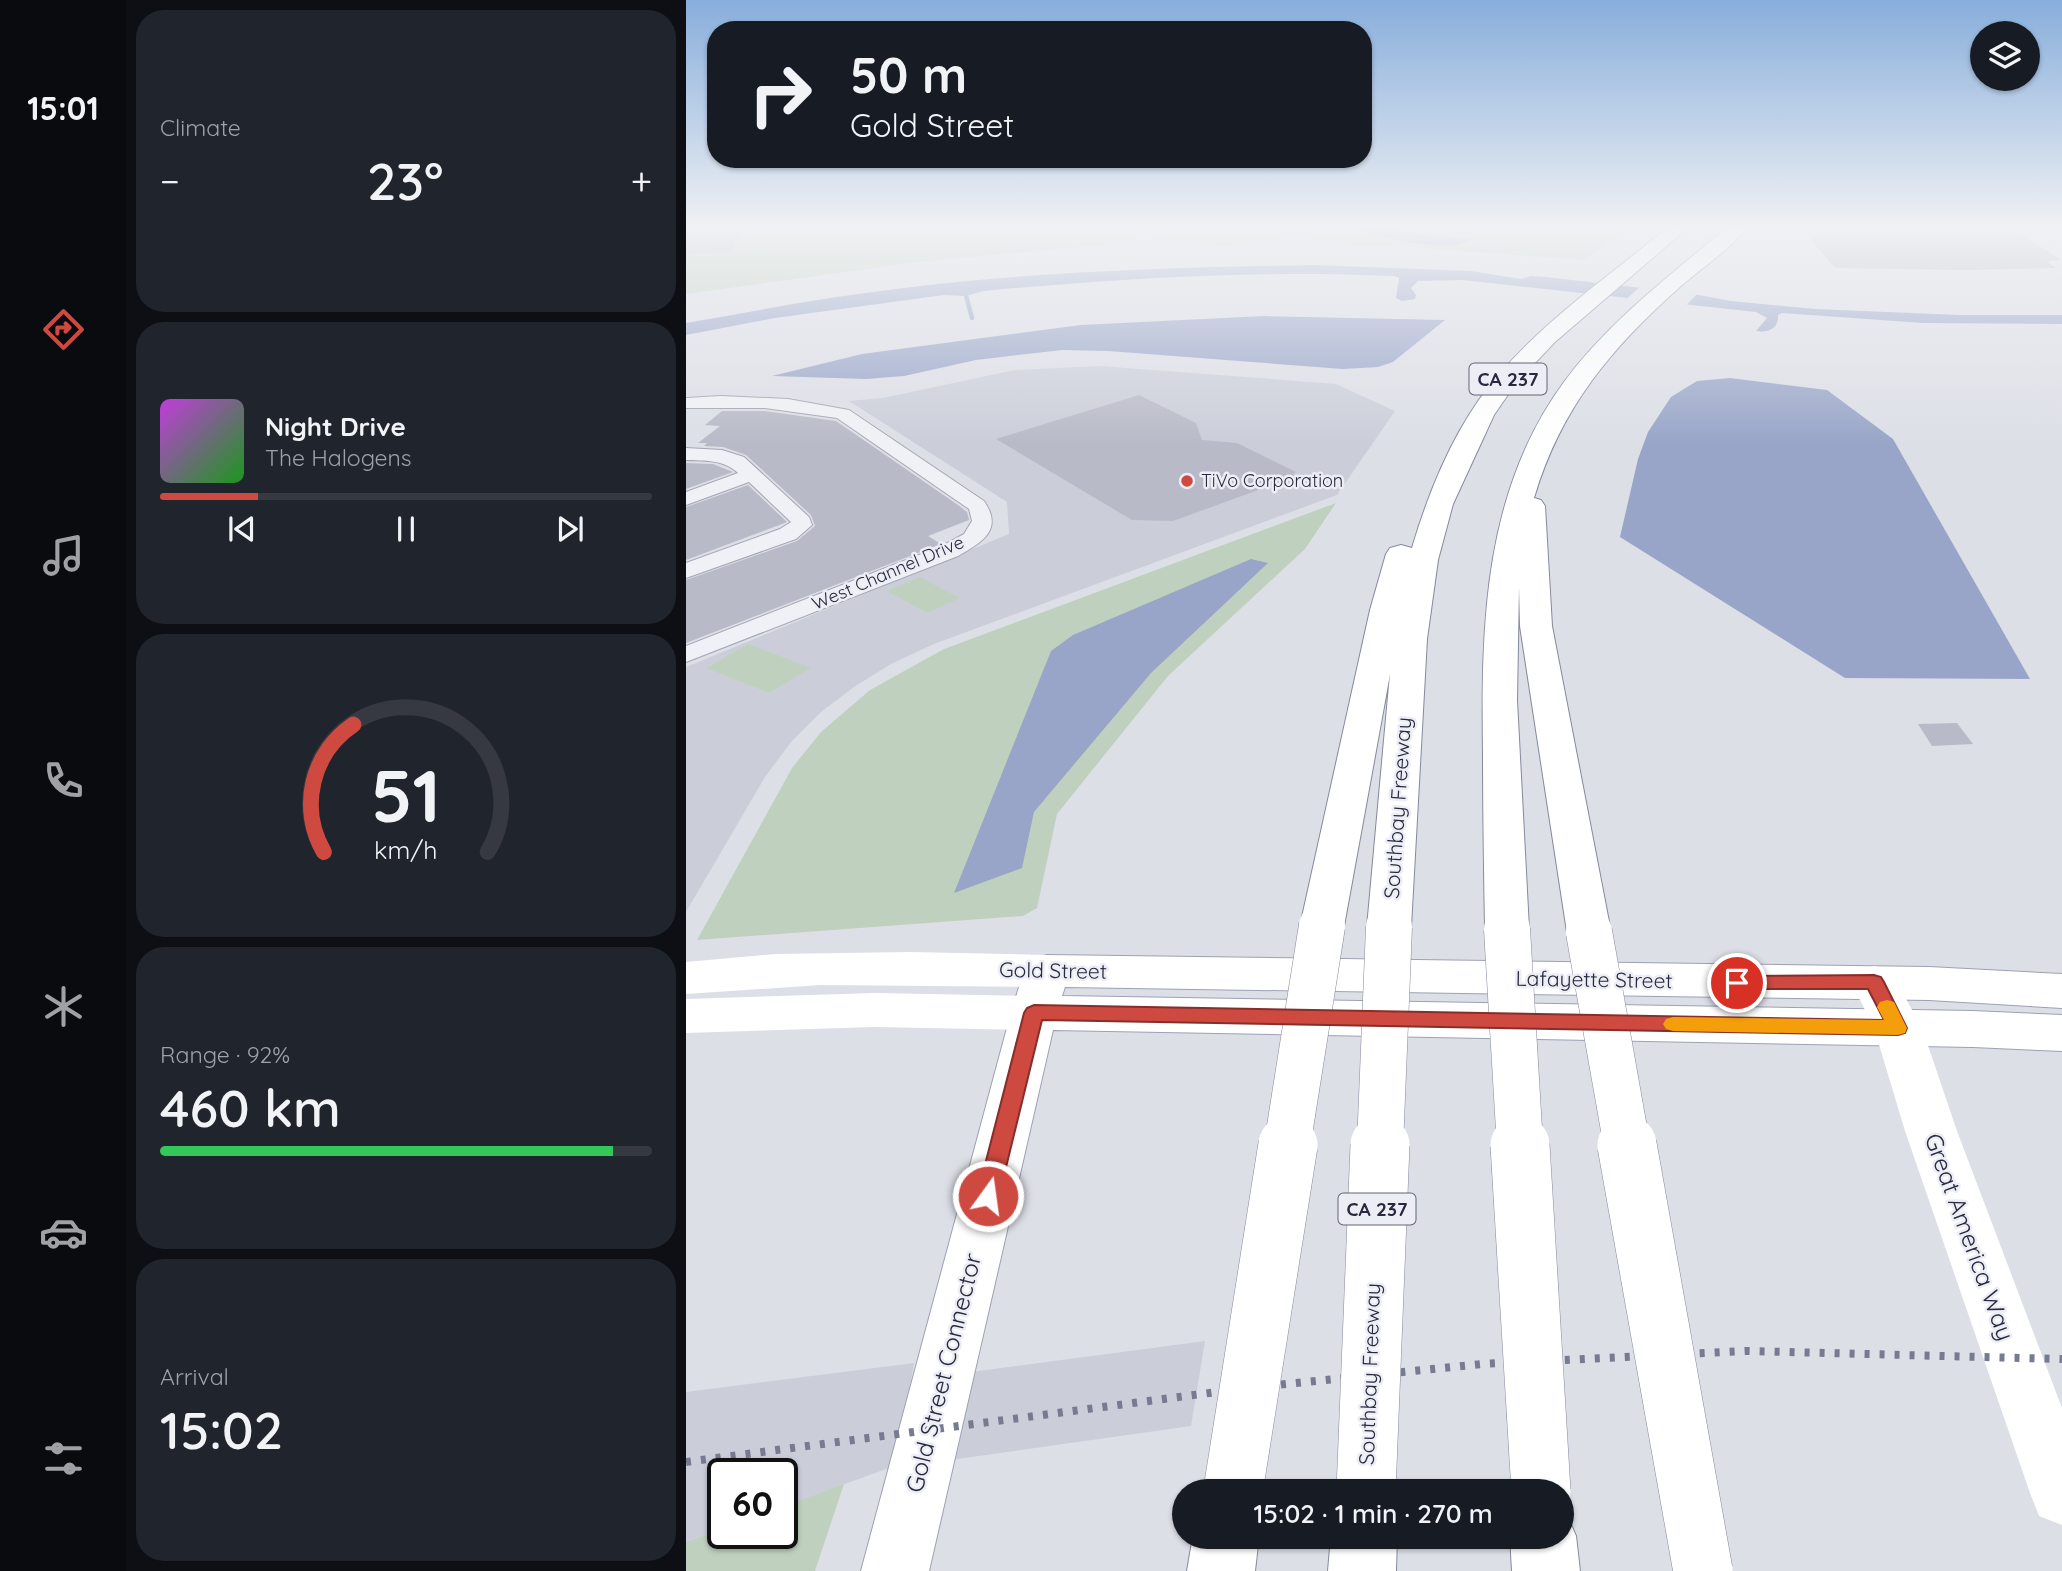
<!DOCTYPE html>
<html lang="en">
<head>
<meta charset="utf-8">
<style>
	:root { --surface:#171b24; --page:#20242c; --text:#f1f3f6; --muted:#9ea1a6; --line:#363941; --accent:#ce4940 }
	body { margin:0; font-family:Quicksand,sans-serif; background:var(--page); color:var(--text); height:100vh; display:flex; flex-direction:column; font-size:26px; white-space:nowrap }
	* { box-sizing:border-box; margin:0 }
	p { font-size:23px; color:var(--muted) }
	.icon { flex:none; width:38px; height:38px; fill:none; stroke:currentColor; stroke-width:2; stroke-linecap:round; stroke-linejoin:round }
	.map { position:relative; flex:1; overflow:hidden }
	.sheet { display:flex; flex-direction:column; gap:10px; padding:10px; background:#0d0f14; width:560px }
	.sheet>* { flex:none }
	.top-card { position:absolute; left:21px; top:21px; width:665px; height:147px; border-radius:28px; box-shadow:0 2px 5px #0004; background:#171b24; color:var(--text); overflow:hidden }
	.buttons { position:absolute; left:1284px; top:21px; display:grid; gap:14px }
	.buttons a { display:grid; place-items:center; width:70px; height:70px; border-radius:50%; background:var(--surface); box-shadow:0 2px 5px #0004; font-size:35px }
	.speed { position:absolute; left:21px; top:1458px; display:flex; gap:14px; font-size:35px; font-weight:700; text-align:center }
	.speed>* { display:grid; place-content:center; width:91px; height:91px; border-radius:50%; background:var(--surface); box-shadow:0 2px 5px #0004; line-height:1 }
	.speed .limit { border:4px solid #111; border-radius:10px; background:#fff; color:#111 }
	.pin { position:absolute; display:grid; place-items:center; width:60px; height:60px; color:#fff; margin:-30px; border:4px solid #fff; border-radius:50%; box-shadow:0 2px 7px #0007 }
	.me { position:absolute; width:77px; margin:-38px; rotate:14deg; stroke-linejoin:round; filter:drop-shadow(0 0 5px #0008) }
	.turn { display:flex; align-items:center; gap:24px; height:147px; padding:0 28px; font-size:32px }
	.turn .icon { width:91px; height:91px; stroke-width:2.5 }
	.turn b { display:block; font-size:49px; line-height:60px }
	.big { font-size:52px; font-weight:600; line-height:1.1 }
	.sheet .widget { flex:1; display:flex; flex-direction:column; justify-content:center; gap:10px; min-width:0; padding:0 24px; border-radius:28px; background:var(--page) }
	.sheet .dial { align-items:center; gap:0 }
	.dial svg { height:182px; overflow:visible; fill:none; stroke:var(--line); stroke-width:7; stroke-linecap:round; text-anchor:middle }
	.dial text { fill:var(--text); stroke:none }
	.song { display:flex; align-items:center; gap:21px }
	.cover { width:84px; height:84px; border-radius:10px; background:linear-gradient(135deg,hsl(290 70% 55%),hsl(120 70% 35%)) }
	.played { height:7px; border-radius:4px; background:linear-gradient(90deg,var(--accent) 20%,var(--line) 20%) }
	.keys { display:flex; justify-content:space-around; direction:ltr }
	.heat { display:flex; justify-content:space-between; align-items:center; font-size:38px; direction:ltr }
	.charge { height:10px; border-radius:5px; background:linear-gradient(90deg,#34c759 92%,var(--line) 0) }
	.trip { position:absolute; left:486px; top:1479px; width:402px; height:70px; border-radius:35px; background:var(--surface); box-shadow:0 2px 5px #0004; font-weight:600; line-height:70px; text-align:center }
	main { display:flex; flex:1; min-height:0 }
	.dock { display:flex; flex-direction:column; width:126px; justify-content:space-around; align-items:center; background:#090b0e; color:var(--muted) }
	.dock .icon { width:49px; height:49px }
	.dock .selected { color:var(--accent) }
	.dock b { font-size:32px; color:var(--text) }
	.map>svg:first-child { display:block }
	.built { fill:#cbced9 }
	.green { fill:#bfd1be }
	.water { fill:#98a5c8 }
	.pier { fill:#dddfe7 }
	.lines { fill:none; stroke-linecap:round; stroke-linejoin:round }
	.stream { stroke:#98a5c8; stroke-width:4.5 }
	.building { fill:#b8bac7 }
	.street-casing { stroke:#a3a5b1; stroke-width:2 }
	.primary-casing { stroke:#9da1b3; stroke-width:2 }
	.highway-casing { stroke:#85899e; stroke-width:2 }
	.street { fill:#f0f1f6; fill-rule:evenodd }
	.secondary { fill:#fff; fill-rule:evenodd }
	.primary { fill:#fff; fill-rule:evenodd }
	.highway { fill:#fff; fill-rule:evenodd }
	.rail { stroke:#777b91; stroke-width:8; stroke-dasharray:5 10; stroke-linecap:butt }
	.highway-bridge-far1-casing { stroke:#85899e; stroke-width:47; stroke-linecap:butt }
	.highway-bridge-casing { stroke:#85899e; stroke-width:60; stroke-linecap:butt }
	.highway-bridge-far1 { stroke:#fff; stroke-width:46 }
	.highway-bridge { stroke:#fff; stroke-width:59 }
	.route { fill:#ce4940; stroke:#862f2a; stroke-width:2 }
	.slow { fill:#f59e0b }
	.poi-dot { fill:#ce4940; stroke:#edeef5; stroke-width:2.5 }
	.labels { text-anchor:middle; stroke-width:5; stroke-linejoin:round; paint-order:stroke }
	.far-poi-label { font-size:18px; fill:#272a3e; stroke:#edeef5; text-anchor:start }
	.far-street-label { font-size:18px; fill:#272a3e; stroke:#edeef5 }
	.shield { fill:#edeef5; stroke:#626575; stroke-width:2 }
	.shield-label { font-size:19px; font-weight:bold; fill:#272a3e }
	.street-label { font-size:21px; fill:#272a3e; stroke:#edeef5 }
	.near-street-label { font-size:24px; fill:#272a3e; stroke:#edeef5 }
</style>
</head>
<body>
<main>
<nav class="dock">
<b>15:01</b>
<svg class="icon selected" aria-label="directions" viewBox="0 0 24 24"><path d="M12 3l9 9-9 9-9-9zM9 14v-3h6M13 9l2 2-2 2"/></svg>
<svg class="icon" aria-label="music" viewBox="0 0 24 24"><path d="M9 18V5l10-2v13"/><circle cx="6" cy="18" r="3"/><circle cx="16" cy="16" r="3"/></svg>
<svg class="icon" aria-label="phone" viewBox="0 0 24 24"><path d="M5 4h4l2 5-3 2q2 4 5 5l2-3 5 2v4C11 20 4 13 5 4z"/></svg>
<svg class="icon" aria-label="climate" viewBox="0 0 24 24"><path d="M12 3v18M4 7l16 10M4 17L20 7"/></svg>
<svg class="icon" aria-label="car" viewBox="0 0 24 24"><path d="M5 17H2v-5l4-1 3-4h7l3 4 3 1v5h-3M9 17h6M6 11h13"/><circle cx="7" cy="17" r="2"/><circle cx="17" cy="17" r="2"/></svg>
<svg class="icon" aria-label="filters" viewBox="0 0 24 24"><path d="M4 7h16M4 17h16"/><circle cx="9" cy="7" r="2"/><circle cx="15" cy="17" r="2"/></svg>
</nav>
<section class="sheet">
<div class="widget"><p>Climate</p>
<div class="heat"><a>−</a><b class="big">23°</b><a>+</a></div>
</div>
<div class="widget">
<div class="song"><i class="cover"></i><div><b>Night Drive</b><p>The Halogens</p></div></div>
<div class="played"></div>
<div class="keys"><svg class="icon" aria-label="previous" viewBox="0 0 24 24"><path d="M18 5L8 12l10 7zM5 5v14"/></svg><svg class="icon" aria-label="pause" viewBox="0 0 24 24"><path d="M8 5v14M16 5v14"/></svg><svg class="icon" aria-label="next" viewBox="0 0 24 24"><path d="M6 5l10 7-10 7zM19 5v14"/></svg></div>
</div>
<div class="widget dial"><svg viewBox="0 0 100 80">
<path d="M14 69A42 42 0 1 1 86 69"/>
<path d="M14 69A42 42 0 0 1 27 13" stroke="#ce4940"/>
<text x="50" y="56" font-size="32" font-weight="700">51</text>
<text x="50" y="72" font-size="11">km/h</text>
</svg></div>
<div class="widget"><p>Range · 92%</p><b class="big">460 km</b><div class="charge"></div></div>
<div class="widget"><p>Arrival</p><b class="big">15:02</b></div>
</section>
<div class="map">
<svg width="1376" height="1571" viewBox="0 0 1376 1571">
	<rect width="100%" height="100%" fill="#dddfe7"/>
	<g class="built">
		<polygon points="414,366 650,384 709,411 651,495 248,644 205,664 168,687 135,712 105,742 79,777 0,912 0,667 323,534 321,502 163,401 197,398 329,370"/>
		<polygon points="519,1341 505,1426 200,1469 96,1507 96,1474 37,1474 37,1529 0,1542 0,1392 228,1363 225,1380"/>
	</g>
	<g class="green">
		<polygon points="0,225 450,225 449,242 231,262 0,294"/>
		<polygon points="491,225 945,225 898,260 721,247 668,246 610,237 541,246 464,240"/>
		<polygon points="650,503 619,549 482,676 371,814 351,908 337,916 11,940 106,768 135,732 184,690 258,649"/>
		<polygon points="234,577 274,598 241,613 201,591"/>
		<polygon points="62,644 125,668 83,693 20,668"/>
		<polygon points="158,1484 129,1571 0,1571 0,1542 37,1529 37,1533 96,1533 96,1507"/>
	</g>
	<g class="water">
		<path d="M656,225H692L716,232L785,239C761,257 682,234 656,225Z"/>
		<path d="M627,265L785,271L835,279L845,276L860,277L1007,294L1045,301L1129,309L1273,315H1376V324L1237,323L1096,313L1092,315C1093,329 1082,333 1070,331L1081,318L1070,312L776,280L732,281L725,288L730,295L729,299L716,301L710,298L713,278L709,276C572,270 434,278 298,291L279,296L258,295L89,318L0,335V323C58,313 114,302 172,294C323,272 475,268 627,265Z"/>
		<polygon points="578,316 759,320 707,362 692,367 657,369 422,351 376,350 290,360 218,376 180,379 86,376 176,354 395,325"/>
		<polygon points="1044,378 1141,390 1207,439 1344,679 1159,678 934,537 952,459 962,432 985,397 1011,381"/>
		<polygon points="565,559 582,563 465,673 348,812 336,868 268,893 365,651 387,635"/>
	</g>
	<polygon class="pier" points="956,285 1007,290 1014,291 997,309 937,302"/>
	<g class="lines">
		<polyline class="stream" points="278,288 286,318"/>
	</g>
	<g class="building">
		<polygon points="1141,225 1179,225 1176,228 1320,225 1375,260 1360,261 1370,268 1281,270 1149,268 1125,240"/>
		<polygon points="16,226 57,227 49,241 46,252 0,254 0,234"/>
		<polygon points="453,395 510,423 516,440 551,443 610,472 607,474 611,476 487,521 446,520 310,439"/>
		<polygon points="36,411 79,411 150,421 272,505 281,512 283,520 242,536 255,544 0,643 0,580 111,541 129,526 125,515 60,455 37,447 18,446 21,443 12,443 34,426 19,425"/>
		<polygon points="0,463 27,464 47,472 0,489"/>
		<polygon points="62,485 101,522 0,560 0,507"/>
		<polygon points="1271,723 1287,744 1246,746 1232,724"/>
	</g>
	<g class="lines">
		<g class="street-casing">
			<g id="street">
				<path d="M35,396L102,399L163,410L298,501C318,530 296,542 272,556L0,662V646L256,546L278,534L286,521L283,509L151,418L79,408H0V398Z"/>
				<path d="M0,448L36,450L58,457L123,517L126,525L110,539L0,578V563L94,529L105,522L63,482L0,505V492L52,473C37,459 19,461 0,460Z"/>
			</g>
		</g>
		<g class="primary-casing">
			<polygon id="primary" points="361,955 1243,967 1376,974 1376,1008 1243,1000 444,988 379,987 376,996 1287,1011 1376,1015 1376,1051 1287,1047 367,1030 243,1571 175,1571 325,1013 338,971 345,960"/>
		</g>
		<g class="highway-casing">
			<g id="highway">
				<path d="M985,225H1005L869,342L830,383L808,415L767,504L752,560L741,639L725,927L718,938L703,942L688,938L681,927L704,674L658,926L651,937L636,941L621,937L614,926L684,610L700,554L704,548L715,545L726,548C744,487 772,420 815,372C864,316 928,272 985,225Z"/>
				<path d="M1044,225H1063C1046,248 1017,267 995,286C926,347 875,407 848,498L855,500L859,506L866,626L925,932L919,943L903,947L887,943L881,932L834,626L833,587L831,700L843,929L836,940L821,944L806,940L799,929C798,871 797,812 797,754C795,623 798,491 878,382C924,320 986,274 1044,225Z"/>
				<polygon points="877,1511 880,1513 890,1536 894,1571 826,1571 824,1536 877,1536"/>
				<polygon points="507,1536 573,1536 569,1571 501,1571"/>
				<polygon points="645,1536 711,1536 710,1571 642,1571"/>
			</g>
		</g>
		<use href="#street" class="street"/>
		<g class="secondary">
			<polygon points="225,952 361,955 377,960 384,971 377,982 361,987 135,985 0,994 0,962 90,954"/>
			<polygon points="1188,966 1204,970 1236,1028 1271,1131 1376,1408 1376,1525 1353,1516 1344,1493 1219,1131 1188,1028 1165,982 1172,970"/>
			<polygon points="189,993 348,996 365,1001 371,1013 365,1025 348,1030 189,1027 0,1033 0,999"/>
		</g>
		<use href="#primary" class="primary"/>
		<use href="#highway" class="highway"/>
		<polyline class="rail" points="0,1462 561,1388 796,1364 1061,1351 1376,1359"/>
		<g class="highway-bridge-far1-casing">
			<g id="highway-bridge-far1">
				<polyline points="821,929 834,1146"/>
				<polyline points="903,932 941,1146"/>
				<polyline points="601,1146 636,926"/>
				<polyline points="694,1146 703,927"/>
			</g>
		</g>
		<g class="highway-bridge-casing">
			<g id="highway-bridge">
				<polyline points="834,1145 855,1491"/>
				<polyline points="941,1145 1017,1571"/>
				<polyline points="547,1491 602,1145"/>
				<polyline points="680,1491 694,1145"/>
			</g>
		</g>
		<use href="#highway-bridge-far1" class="highway-bridge-far1"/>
		<use href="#highway-bridge" class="highway-bridge"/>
	</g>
	<linearGradient id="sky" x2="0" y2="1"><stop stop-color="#88aedb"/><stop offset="0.51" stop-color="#f0f1f4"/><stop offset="1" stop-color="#f0f1f4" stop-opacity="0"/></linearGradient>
	<rect width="1376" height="445" fill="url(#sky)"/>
	<polygon class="route" points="1188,975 1195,977 1198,982 1221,1028 1219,1033 1212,1035 356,1020 313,1196 310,1203 302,1205 294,1203 291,1196 338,1013 341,1008 348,1005 1198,1020 1182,989 1051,989 1044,987 1041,983 1044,978 1051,976"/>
	<polygon class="slow" points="1201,1000 1208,1002 1221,1028 1219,1033 1212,1035 987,1031 980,1029 977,1024 980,1019 987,1017 1198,1020 1191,1007 1194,1002"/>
	<circle class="poi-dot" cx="501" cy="481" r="7"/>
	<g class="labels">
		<g class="far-poi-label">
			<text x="515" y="487">TiVo Corporation</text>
		</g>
		<g class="far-street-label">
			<text transform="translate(202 573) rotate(-23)" y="6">West Channel Drive</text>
		</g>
		<g class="shield">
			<rect x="783.5" y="363.5" width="77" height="31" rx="5"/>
			<rect x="652.5" y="1193.5" width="77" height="31" rx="5"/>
		</g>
		<g class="shield-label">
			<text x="822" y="386">CA 237</text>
			<text x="691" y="1216">CA 237</text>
		</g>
		<g class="street-label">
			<text transform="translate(712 808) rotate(-86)" y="7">Southbay Freeway</text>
			<text transform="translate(367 971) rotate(1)" y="7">Gold Street</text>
			<text transform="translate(908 980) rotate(1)" y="7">Lafayette Street</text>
			<text transform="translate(684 1374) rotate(-88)" y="7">Southbay Freeway</text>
		</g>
		<g class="near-street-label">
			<text transform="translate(1283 1237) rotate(70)" y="8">Great America Way</text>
			<text transform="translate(258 1373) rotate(-76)" y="8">Gold Street Connector</text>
		</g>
	</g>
</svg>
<div class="buttons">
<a><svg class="icon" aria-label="layers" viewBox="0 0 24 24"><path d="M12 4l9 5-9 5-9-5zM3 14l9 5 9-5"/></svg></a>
</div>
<div class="speed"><div class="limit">60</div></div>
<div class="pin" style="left:1051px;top:983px;background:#d93025"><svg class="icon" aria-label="arrive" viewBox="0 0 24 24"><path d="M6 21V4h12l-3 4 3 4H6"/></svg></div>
<svg class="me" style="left:302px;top:1196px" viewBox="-20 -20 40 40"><circle r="17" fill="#ce4940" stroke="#fff" stroke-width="3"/><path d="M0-11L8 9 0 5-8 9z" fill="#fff"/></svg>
<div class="trip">15:02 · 1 min · 270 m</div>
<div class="top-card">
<div class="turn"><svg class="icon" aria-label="right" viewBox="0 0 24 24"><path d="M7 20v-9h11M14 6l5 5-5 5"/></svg><div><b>50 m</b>Gold Street</div></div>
</div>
</div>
</main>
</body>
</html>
